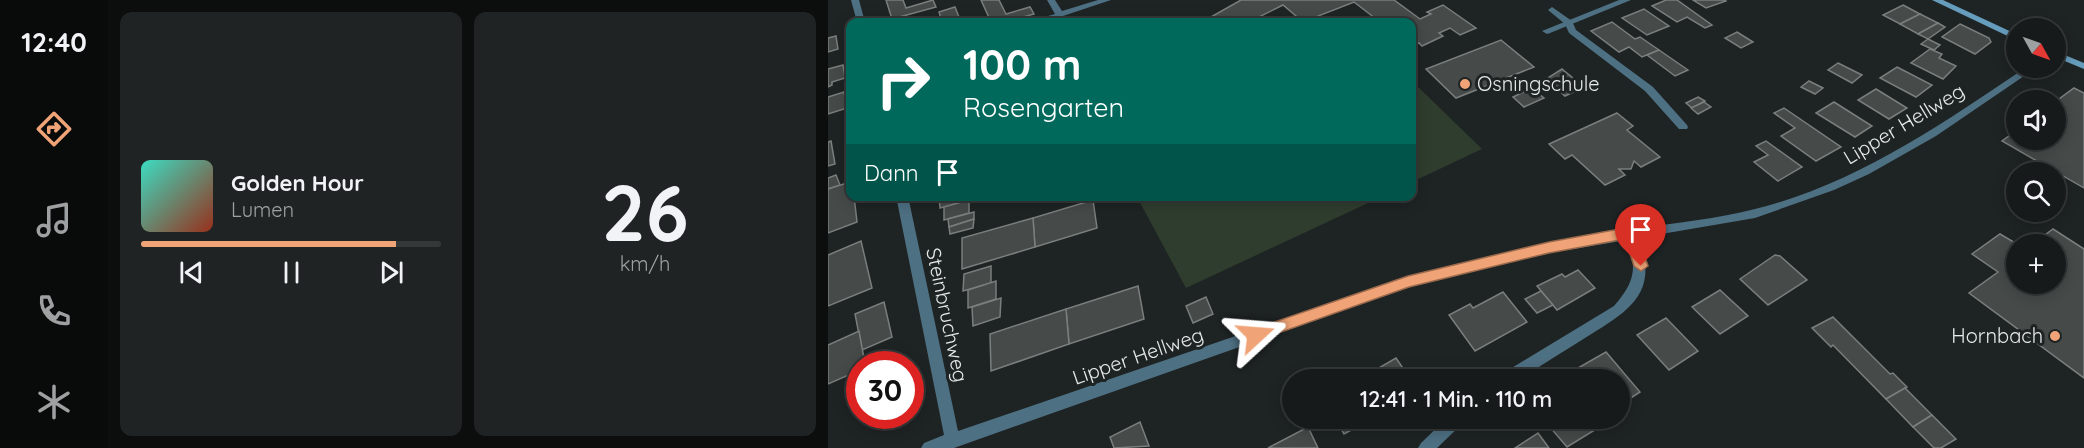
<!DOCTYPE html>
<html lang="de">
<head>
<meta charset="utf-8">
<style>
	:root { --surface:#161a1a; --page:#1f2323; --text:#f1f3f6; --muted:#9ea1a2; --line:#353839; --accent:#efa376 }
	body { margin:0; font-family:Quicksand,sans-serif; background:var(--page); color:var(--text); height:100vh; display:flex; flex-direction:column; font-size:22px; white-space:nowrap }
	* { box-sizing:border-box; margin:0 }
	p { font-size:20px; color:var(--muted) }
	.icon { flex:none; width:33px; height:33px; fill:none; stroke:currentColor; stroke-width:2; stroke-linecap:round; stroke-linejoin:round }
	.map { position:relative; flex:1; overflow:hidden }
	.sheet { display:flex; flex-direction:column; gap:12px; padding:12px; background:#0c0e0e; width:720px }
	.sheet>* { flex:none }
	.guide { position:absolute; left:18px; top:18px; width:570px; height:183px; border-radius:12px; box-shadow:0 3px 15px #0003,0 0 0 2px var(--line); background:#00695c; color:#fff; overflow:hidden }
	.needle { width:39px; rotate:130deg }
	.controls { position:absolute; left:1178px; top:18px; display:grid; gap:12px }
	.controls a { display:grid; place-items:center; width:60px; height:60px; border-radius:50%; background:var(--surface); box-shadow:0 3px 15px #0003,0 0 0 2px var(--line); font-size:30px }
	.speed { position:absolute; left:18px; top:351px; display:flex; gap:12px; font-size:30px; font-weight:700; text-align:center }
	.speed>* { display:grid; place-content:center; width:78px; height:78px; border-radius:50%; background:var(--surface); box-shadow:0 3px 15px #0003,0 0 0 2px var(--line); line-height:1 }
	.speed .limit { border:9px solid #d22; background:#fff; color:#111 }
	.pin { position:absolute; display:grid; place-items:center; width:51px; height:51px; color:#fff; margin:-62px -26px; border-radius:50% 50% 50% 0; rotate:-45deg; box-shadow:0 0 6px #0007 }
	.pin .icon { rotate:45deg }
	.me { position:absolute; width:66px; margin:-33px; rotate:71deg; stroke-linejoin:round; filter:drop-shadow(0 0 4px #0008) }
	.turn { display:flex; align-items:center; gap:21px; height:126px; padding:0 18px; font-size:27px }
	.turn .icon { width:78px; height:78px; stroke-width:2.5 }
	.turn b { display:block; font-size:42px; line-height:51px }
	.then { display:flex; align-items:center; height:57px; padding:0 18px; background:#0003; gap:12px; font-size:22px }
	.sheet .widget { flex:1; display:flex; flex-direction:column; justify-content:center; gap:9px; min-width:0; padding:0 21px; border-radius:12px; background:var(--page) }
	.sheet .dial { align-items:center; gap:0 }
	.dial b { font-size:78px; line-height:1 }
	.song { display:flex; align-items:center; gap:18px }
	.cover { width:72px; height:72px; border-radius:9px; background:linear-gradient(135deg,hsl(170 70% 55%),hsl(10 70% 35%)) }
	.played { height:6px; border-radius:3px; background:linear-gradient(90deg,var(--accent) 85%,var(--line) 85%) }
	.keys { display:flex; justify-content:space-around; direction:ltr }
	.sheet .tiles { flex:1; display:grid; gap:12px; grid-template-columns:repeat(2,1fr) }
	.trip { position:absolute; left:454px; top:369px; width:348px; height:60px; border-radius:30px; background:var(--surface); box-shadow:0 3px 15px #0003,0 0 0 2px var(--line); font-weight:600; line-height:60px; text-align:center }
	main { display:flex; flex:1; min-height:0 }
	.tab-bar { display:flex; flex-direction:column; width:108px; justify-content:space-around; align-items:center; background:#090a0a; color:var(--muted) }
	.tab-bar .icon { width:42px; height:42px }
	.tab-bar .current { color:var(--accent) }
	.tab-bar b { font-size:27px; color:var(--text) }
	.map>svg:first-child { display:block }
	.green { fill:#2f3d2e }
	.building { fill:#464b49; stroke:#7a7f7d; stroke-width:1.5 }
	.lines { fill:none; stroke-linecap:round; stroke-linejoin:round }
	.service { fill:#4e7083; fill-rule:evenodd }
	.minor { fill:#4e7083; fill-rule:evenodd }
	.secondary { fill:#669cbc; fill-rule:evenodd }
	.route { fill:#efa376; stroke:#9b6a4d; stroke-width:1.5 }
	.poi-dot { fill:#efa376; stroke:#1e2323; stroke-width:2 }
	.labels { text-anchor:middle; stroke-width:6; stroke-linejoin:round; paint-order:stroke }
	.poi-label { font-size:20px; fill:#e7eaea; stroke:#1e2323; text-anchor:start }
	.street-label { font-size:20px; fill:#e7eaea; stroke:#1e2323 }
</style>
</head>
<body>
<main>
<nav class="tab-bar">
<b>12:40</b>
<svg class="icon current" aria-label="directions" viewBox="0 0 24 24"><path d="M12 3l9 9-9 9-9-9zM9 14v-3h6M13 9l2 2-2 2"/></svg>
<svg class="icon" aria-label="music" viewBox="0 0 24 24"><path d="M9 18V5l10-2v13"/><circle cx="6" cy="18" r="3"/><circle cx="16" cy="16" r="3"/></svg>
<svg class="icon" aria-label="phone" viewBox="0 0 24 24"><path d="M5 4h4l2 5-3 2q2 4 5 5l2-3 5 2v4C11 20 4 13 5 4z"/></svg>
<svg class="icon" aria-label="climate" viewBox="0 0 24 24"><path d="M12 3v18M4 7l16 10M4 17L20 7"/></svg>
</nav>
<section class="sheet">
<div class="tiles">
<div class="widget">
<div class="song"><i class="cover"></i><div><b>Golden Hour</b><p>Lumen</p></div></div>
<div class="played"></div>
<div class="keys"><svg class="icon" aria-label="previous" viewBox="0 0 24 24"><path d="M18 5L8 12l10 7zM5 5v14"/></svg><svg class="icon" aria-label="pause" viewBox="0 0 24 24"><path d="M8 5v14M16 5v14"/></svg><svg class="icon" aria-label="next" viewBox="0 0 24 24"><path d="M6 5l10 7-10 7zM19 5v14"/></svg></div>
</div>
<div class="widget dial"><b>26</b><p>km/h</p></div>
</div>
</section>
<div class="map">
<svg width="1256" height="448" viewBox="0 0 1256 448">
	<rect width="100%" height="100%" fill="#1e2323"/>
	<g class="green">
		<polygon points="584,81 654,149 584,182"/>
		<polygon points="309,197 553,197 358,288"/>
	</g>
	<g class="building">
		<polygon points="58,0 75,0 78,8 105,0 108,7 64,19"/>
		<polygon points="153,0 171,0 178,14 202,7 206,14 177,22 163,22"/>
		<polygon points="413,0 566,0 592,19 603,14 599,12 615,5 648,28 632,35 622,28 611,33 615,36 594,46 591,43 584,46 584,22 552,22 526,2 475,22 455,5 421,22 374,22"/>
		<polygon points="838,0 849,0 884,25 877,28 859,17 849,22 824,6"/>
		<polygon points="865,0 897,0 898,1 878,8"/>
		<polygon points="1075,5 1092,14 1072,24 1055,15"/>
		<polygon points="127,7 133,22 114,22 111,12"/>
		<polygon points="816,9 841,26 819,35 794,18"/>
		<polygon points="1092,14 1110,23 1090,34 1072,24"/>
		<polygon points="784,22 807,39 812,37 831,50 814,57 801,47 791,52 763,31"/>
		<polygon points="1110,23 1117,27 1100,39 1090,34"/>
		<polygon points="1132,24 1161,38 1163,42 1147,54 1114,37"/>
		<polygon points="909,32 925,42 913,48 897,38"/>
		<polygon points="8,36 10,49 0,52 0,38"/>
		<polygon points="1100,39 1112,45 1106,50 1093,44"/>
		<polygon points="673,40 706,67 628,98 598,69"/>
		<polygon points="1102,49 1114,54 1111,58 1128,66 1115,79 1083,63"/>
		<polygon points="831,50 860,70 847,76 819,55"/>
		<polygon points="1010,63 1034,75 1024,83 1000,70"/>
		<polygon points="15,65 17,78 4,82 4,85 0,87 0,69"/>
		<polygon points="1069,67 1104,85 1088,97 1052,78"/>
		<polygon points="734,69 756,87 737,96 718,79"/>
		<polygon points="981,81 995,88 987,94 973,87"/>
		<polygon points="1246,88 1256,93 1256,188 1174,141 1188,131 1188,140 1227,140 1227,102"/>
		<polygon points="1048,89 1079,108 1061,119 1030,100"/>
		<polygon points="700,90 705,95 710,93 716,98 696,107 685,97"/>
		<polygon points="16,92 19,108 0,114 0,97"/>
		<polygon points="870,97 877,101 864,108 858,103"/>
		<polygon points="876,102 883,107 870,114 863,108"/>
		<polygon points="1006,102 1044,126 1027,137 988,113"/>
		<polygon points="956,108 1013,147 988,161 953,136 967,128 946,113"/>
		<polygon points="789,113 805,126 799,130 832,157 813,167 806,161 803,169 791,169 797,175 777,185 744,155 737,159 721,144"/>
		<polygon points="3,141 7,164 0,166 0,142"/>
		<polygon points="938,141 974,167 950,181 926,162 940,155 928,146"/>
		<polygon points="8,175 12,185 0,189 0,178"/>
		<polygon points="22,182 22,196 26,196 29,222 0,233 0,189"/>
		<polygon points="111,196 136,196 137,201 112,208"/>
		<polygon points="141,200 141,213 116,220 116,207"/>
		<polygon points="265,200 269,228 207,247 205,218"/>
		<polygon points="146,212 146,219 121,227 120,219"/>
		<polygon points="205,218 207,247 134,269 134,238"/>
		<polygon points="146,219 145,228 122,234 121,227"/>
		<polygon points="1225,229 1256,249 1256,378 1141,293 1170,272 1144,254 1172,234 1189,244 1188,284 1227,284 1227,244 1205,244"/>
		<polygon points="33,241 44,288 0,306 0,255"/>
		<polygon points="947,255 952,256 979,280 940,305 912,279"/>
		<polygon points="163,266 163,283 135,291 136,274"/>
		<polygon points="750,270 767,288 729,310 709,286 734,274 737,277"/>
		<polygon points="168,281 168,299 140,308 140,290"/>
		<polygon points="310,286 316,319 241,344 238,309"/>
		<polygon points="892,290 920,316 892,334 864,307"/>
		<polygon points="713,291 725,305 709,313 697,299"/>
		<polygon points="675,292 699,322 647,351 621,315 642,304 645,308"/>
		<polygon points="378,297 385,314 365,323 358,306"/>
		<polygon points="173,298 172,317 145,326 144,307"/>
		<polygon points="56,302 64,337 34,350 27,314"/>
		<polygon points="238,309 241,344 163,371 162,334"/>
		<polygon points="1005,317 1062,374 1065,373 1079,387 1058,399 1005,345 1003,347 984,328"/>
		<polygon points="838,318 870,351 841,370 809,335"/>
		<polygon points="31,331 37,364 32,364 32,370 0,384 0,345"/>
		<polygon points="778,352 812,392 792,405 792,380 750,380 743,372"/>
		<polygon points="568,358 583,380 530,380"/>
		<polygon points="1077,388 1104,415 1085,427 1058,399"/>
		<polygon points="1104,415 1128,439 1113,448 1106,448 1085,427"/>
		<polygon points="507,418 561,418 541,430 536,423 516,434"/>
		<polygon points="734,418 763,418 770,428 739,447 721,426"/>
		<polygon points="312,422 321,446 286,448 282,437"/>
		<polygon points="480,427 490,448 440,448"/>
		<polygon points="710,433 721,448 687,448"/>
	</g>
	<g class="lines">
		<polygon class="service" points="724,7 744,21 748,30 825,87 859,125 860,127 859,129 851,129 817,91 741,33 737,24 720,10"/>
		<g class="minor">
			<polygon points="23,0 31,0 37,22 29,22"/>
			<polygon points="219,0 227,0 234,11 270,0 283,0 217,22 205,22 206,20 227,14"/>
			<polygon points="791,0 803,0 722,33 719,34 714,31"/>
			<path d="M1197,68H1208L1108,136L1041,174L1006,190L927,218L810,238C833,294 799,312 757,338C735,352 712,366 690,380H670L672,375L786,306C806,283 810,269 799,240L721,253L581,287L126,448H93L96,443L116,435L68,196H80L130,431L580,277L721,243L802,228L805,229C846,223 888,219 927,209C1026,185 1114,124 1197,68Z"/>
			<polygon points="619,418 637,418 635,423 609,448 590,448 593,443"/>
		</g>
		<g class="secondary">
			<polygon points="1104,0 1115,0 1188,34 1188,40"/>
			<polygon points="1227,51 1256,63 1256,69 1227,57"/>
		</g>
	</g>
	<polygon class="route" points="802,227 809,232 820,266 813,271 806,266 797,239 721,253 581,287 428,341 420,335 423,330 580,276 721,242"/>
	<g class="poi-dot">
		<circle cx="637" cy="84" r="6"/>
		<circle cx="1227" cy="336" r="6"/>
	</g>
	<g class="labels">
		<g class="poi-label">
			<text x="649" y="91">Osningschule</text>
			<text x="1215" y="343" text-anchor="end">Hornbach</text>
		</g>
		<g class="street-label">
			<text transform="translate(1076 124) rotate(-31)" y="7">Lipper Hellweg</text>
			<text transform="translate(119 315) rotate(78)" y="7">Steinbruchweg</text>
			<text transform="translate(310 356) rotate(-19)" y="7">Lipper Hellweg</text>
		</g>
	</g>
</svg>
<div class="controls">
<a><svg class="needle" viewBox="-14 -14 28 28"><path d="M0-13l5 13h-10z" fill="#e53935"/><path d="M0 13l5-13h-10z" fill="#9ea1a2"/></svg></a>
<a><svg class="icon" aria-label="sound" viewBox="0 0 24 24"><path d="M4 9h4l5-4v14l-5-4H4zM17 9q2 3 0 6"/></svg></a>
<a><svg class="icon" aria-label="search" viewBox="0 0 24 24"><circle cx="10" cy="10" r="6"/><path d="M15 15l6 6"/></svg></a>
<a>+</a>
</div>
<div class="speed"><div class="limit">30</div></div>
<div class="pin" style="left:813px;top:266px;background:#d93025"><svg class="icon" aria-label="arrive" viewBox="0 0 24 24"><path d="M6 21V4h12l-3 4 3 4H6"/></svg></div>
<svg class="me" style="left:428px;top:335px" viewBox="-20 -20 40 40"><path d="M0-17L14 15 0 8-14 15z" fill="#efa376" stroke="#fff" stroke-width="4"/></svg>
<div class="trip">12:41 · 1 Min. · 110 m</div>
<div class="guide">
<div class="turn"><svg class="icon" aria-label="right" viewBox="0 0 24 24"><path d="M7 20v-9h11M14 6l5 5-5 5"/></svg><div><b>100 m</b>Rosengarten</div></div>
<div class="then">Dann<svg class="icon" aria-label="arrive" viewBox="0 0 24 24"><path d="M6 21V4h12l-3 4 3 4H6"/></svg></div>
</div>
</div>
</main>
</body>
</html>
